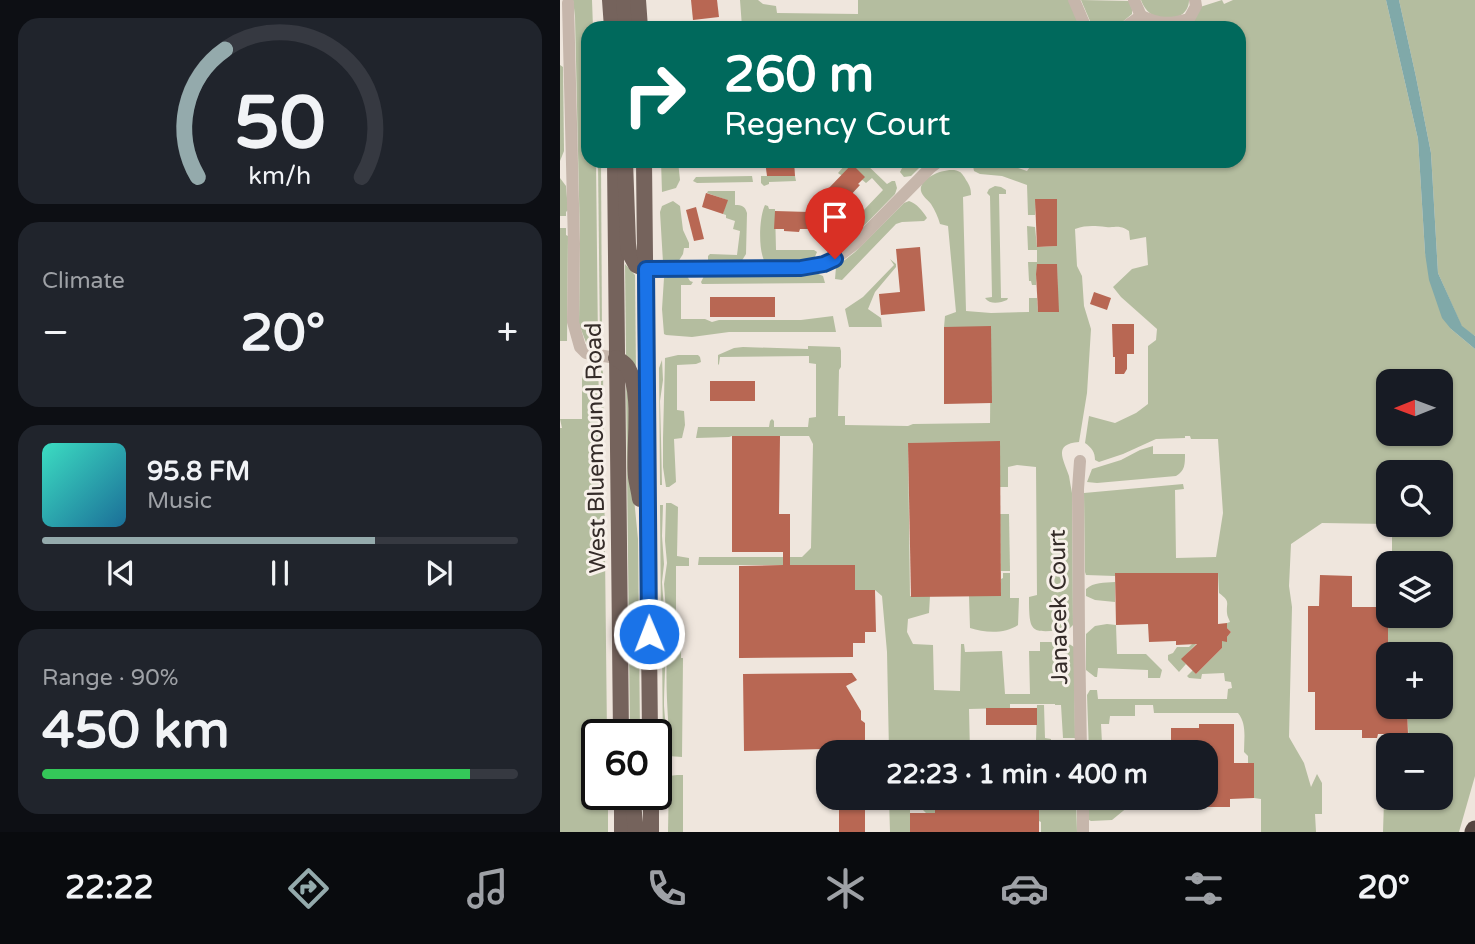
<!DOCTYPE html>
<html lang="en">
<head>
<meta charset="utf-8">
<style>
	:root { --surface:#171b24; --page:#20242c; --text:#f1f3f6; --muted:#9ea1a6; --line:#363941; --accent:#94aaac }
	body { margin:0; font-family:"Varela Round",sans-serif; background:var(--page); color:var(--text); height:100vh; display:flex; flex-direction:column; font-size:26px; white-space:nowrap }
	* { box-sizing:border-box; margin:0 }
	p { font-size:23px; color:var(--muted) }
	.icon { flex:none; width:38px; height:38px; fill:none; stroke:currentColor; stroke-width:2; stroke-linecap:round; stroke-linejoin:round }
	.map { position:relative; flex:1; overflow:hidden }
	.details { display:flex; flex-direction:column; gap:18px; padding:18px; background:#0d0f14; width:560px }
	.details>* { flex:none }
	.banner { position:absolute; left:21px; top:21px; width:665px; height:147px; border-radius:21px; box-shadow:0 2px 5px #0004; background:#00695c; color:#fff; overflow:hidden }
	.needle { width:46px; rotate:269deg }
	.fabs { position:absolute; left:816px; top:369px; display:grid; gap:14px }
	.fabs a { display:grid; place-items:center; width:77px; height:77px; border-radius:14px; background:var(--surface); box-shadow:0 2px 5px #0004; font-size:35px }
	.speed { position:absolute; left:21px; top:719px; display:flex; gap:14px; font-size:35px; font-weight:700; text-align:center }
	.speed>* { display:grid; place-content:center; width:91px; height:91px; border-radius:50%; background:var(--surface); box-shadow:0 2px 5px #0004; line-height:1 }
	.speed .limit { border:4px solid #111; border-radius:10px; background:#fff; color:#111 }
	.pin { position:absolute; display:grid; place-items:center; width:60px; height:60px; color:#fff; margin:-72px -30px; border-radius:50% 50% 50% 0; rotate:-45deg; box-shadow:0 0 7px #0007 }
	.pin .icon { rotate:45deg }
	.me { position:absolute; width:77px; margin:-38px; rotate:359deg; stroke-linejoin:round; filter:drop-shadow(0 0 5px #0008) }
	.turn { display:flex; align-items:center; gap:24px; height:147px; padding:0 28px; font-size:32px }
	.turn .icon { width:91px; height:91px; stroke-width:2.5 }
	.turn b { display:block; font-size:49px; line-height:60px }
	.big { font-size:52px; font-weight:800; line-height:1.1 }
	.details .card { flex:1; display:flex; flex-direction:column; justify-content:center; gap:10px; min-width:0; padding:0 24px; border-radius:21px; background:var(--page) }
	.details .dial { align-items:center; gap:0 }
	.dial svg { height:182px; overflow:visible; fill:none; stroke:var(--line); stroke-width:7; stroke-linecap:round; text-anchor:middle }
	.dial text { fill:var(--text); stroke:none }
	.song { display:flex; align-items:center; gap:21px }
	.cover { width:84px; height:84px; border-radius:10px; background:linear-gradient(135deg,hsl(170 70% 55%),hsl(200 70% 35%)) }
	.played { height:7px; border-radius:4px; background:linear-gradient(90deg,var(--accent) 70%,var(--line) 70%) }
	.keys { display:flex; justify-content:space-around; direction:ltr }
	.heat { display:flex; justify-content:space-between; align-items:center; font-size:38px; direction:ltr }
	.charge { height:10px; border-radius:5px; background:linear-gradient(90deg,#34c759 90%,var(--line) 0) }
	.trip { position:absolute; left:256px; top:740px; width:402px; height:70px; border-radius:21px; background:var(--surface); box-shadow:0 2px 5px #0004; font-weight:800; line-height:70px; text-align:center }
	.menu { display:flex; height:112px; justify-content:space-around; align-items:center; background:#090b0e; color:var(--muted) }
	.menu .icon { width:49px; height:49px }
	.menu .current { color:var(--accent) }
	.menu b { font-size:32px; color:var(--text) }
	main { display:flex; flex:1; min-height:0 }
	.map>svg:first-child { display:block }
	.green { fill:#b4bd9f; fill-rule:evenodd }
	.water { fill:#80a9a9 }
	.building { fill:#b86753 }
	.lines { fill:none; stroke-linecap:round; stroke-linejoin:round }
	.minor { stroke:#c6b6ab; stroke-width:12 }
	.major { stroke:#75635c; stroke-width:16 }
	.highway { stroke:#554641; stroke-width:19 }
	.route-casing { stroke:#114b97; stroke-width:18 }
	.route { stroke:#1a73e8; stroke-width:12 }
	.labels { text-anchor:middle; stroke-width:6; stroke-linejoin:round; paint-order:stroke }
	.street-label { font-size:23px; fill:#352c29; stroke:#f7f0e9 }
</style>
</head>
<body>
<main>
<section class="details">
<div class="card dial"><svg viewBox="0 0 100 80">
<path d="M14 69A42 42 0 1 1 86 69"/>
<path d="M14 69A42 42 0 0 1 26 13" stroke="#94aaac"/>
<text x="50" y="56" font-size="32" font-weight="700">50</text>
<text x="50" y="72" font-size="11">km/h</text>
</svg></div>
<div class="card"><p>Climate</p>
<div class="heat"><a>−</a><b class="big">20°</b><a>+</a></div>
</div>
<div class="card">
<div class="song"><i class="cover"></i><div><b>95.8 FM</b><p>Music</p></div></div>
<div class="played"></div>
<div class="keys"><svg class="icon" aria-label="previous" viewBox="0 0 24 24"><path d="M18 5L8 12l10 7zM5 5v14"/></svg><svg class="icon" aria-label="pause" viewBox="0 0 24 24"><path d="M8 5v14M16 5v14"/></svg><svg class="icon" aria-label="next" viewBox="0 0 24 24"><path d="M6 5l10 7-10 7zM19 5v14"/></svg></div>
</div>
<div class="card"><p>Range · 90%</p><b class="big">450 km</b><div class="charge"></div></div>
</section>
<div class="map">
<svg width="915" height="832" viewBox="0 0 915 832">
	<rect width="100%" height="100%" fill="#efe6dd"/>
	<g class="green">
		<polygon points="13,0 32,0 33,28 28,28 28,161 36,161 38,344 33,345 27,345 19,324 20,241 15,16"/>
		<polygon points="180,0 198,0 203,4 216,6 217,13 298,14 298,0 509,0 520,28 160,28 182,27"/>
		<polygon points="521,0 569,1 572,9 572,14 555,28 533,28"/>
		<path d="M581,0H629C629,16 612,22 598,17C589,15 584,8 581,0Z"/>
		<path d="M662,0L664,4L673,0H826L858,139L865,253L891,329L915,349V776L899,832H823L824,801H840L841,798H880V746L849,745L847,707H880V654H828V616H880V564L832,563V525H880V472H828V524L762,523L731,544L729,586L732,607L729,737L744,763L751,787L757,774L762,783V814H755L756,832H701V799L694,798V763H688V756L684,752C684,739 687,724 678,713H594L593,705H575V716H550L549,724H541L542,743H549V751L529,752L527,695L530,690H537L538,699H667L668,689L672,688L671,682L665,681L664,673L642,674L641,679L629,678L627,676L633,670L636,674L662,648V641H667V637L671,632L667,628V623L670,622C669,619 667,616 667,613C666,602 671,602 659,593L658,573H556L555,576L526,575L525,572L524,493L623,484L624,489L615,490L616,558L656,557L663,513L658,439H631L630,436H625V438L596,439L563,454L539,462L535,460C535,452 532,448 525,443L529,416L555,423L576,413L588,404V346L596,340L597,329L561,297L553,287L572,269L588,265L586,237L570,240L569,231C558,224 557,228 546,227C534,226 527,225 515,229L517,266L522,276L524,306L531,329L527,393L519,442C492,444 504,460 509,476C510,482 511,488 512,493L513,625L508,630C471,632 469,636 469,597L477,595L476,467L457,465L448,467V487H440V442L348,443L350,596H370L369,613L348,619L347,632L353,644L373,645L374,690L400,691L401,644H404L405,652L442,651L445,694H470L469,651H480V642H506L514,647L515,738H503L501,705H495V704H450V708L409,709L410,752H329L327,652L322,596L315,590H295V565H138L139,557H242L251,548L253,444L249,436H172L169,437L136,438L138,427H209L210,421L212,419L214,421V427H248L249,418L256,417V364L249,363V356L160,357L159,364L158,365V355L174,348L183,347L248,349V346L280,347L281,351V367L279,370L278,416H285V425L348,426L353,424L430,423L431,327H384L385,316L396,312L388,226L380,224C378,217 375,210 371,204C368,200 362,196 361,191C358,177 390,165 400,172C402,173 405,178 406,180C410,186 411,189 411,195L403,197L406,311L431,313L469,312V298H477L478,312H498L497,264H477L476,285H472L471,281H469L468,262H477V250H468L467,226L475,227L477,247L497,246V199H476L475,215H468L467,185L442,176L420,174L414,171L412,161H437L467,171L472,164L476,168L483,161H679V28H622L630,24L640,7ZM828,382H880V434H828Z"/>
		<polygon points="839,0 915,0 915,336 902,327 878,273 871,153 856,77"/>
		<polygon points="0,65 3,67 4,151 0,161"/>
		<polygon points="38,161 41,161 42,335 40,342"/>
		<polygon points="101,161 118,161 120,180 116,188 102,192"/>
		<path d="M282,161H303L327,184L332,181H335L337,188L335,194L290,240L284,245L274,239L272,233L274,229L281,234L323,190L312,178L306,183C299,175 286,180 278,173L285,165Z"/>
		<polygon points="339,161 366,161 351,176 344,177 340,172 343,166"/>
		<polygon points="192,176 193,182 137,183 133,181 136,177"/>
		<polygon points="201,176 235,176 236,181 209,182 209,184 204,186 201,183"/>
		<polygon points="0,178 6,186 8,210 6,212 6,216 0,216"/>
		<path d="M435,186L441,187L446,190V194H439L441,298H448L447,300C440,303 430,305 425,298L432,297L430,196L427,193L429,189Z"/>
		<path d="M148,191H175V205C182,205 185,206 187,213L186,254L181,262L148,261V256L150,254L177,255L180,231L173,229L175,221L166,218V215L163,214L167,200L147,193Z"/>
		<polygon points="113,201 120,206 123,230 129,243 129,248 124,248 123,254 118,262 103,262 100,212 102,206"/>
		<path d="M349,201C357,204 362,210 367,218L364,221L342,222L336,224L282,280L275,279L276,267L295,252L344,203Z"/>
		<path d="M205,205L208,206L209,209H215L216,250H254L257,252L254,259L246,262H205C198,251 199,217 205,205Z"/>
		<polygon points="249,209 260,209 261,223 254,224 253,231 249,231"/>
		<polygon points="0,228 6,228 6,235 8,236 7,341 0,341"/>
		<polygon points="330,259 336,264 336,267 315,292 308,309 321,318 322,327 289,327 285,309 303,297 334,265"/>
		<polygon points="65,264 75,275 76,370 66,355"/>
		<polygon points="256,273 263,276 265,283 142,284 141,282 144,276 150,275 244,275"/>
		<polygon points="116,275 127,276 130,281 133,282 131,285 121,285 121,319 145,319 152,322 159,320 241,320 273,316 276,332 169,332 132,337 106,335 104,334 102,309 104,278"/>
		<polygon points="118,355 138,355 140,357 141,362 136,364 117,365 117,410 124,411 125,425 122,438 114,439 116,482 109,487 106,487 103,467 103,438 105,358"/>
		<polygon points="102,360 103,380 100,401 101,439 102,485 100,485 99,368"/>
		<polygon points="29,364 38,365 40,427 41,427 41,367 43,372 47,735 37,735 37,794 48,795 48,832 0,832 0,428 2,428 0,419 22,419 22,379 26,365"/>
		<polygon points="66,376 67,376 72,478 78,539 80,735 70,735"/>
		<path d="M593,446V454H625C625,464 625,471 616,476L537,483L527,482L532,469L561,460L580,450Z"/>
		<polygon points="106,503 111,503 118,507 117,556 129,558 129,566 116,566 116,623 114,625 107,626 104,584 107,563 105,541"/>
		<polygon points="100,505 103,505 102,536 104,564 102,582 105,623 101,623"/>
		<polygon points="440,514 449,514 450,571 441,571"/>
		<path d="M443,573H450V598H459L458,625C445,634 425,633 410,628L409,596L441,595V579L443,578Z"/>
		<path d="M555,582V602L535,600L526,596V589C534,582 544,583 555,582Z"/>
		<polygon points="547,624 556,625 557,654 586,654 602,670 600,678 588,678 588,670 538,668 537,677 535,677 526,670 526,634 535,626"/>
		<path d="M108,641H114L121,648V658H123L122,757L108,756C108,749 109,741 109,734C107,703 105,672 108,641Z"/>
		<path d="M102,643L105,645C106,665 104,685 104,706C105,723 108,739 105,755L103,754Z"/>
		<polygon points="633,643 637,643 622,659 626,664 619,672 608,660 608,655 613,653 617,647 629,647"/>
		<polygon points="477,705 484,705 485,738 491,739 491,741 476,741"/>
		<polygon points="117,775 123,775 123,832 108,832 109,776"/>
		<polygon points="329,798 516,798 517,832 481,832 481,822 479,821 478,804 375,804 375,813 366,813 363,810 350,810 350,832 330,832"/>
		<polygon points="529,798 573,798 574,802 552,820 531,821 529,820"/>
	</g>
	<polygon class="water" points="826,0 839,0 856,77 871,153 878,273 902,326 915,336 915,349 891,329 882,318 869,280 865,253 858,139"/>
	<g class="building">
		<polygon points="131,0 157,0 159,17 133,20"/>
		<polygon points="205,161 234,161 235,176 207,176"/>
		<polygon points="292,164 305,177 298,184 300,185 289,197 287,195 280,202 267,190"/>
		<polygon points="146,193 168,200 163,214 142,207"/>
		<polygon points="475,199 497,199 497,246 477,247"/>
		<polygon points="136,207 144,239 134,241 126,210"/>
		<polygon points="215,211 249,212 249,229 240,229 239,232 224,231 224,229 214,229"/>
		<polygon points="360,247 365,311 321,315 319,294 340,292 336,249"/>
		<polygon points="477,264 497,264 499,312 478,312 476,274"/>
		<polygon points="534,292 551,298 547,310 530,304"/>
		<rect x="150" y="297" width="65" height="20"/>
		<polygon points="552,324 574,324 574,354 567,354 567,369 564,374 555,374 555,357 553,357"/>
		<polygon points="431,326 432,403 384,404 384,327"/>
		<rect x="150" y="381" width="45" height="20"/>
		<polygon points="172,436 220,436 219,514 230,514 230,565 295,565 295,590 315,590 316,632 305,632 305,643 293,643 293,657 179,658 179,566 223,565 223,552 172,552"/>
		<polygon points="440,441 441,596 351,597 348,443"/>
		<polygon points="555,573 658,573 658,624 667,623 667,628 671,632 667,637 667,642 662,641 662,648 636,674 621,659 637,644 616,645 616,641 589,642 588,624 556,625"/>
		<polygon points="760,575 792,576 792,607 828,607 828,707 847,707 848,734 818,734 817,738 802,738 802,730 755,730 755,692 748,692 748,606 759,606"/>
		<polygon points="292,673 297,680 286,686 301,711 301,720 305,723 305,752 267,752 264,749 184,751 183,674"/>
		<rect x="426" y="708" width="51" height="17"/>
		<polygon points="639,724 674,724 674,763 694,763 694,798 670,799 670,807 623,807 623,798 646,798 646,752 611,752 611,728 639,728"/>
		<rect x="279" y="798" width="26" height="34"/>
		<polygon points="375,804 479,804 479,832 350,832 350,813 375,813"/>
	</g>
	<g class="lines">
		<g class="minor">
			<polyline points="514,0 526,28"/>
			<polyline points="574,0 581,16"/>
			<polyline points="8,3 14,244 13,322 20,347 26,353 56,358"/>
			<path d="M581,16C600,24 608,25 629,19L636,6L635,0"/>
			<polyline points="564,28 581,16"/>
			<polyline points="86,269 241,268 264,264 275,259 296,243 370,168 379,161"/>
			<polyline points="520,461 518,489 519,635 521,752"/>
			<polyline points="523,798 523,832"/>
		</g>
		<g class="major">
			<polyline points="50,0 52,28"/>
			<polyline points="64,0 66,28"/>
			<polyline points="78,0 80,28"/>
			<polyline points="55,161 61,735"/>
			<polyline points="65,161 68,244 69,252 76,265 86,269"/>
			<polyline points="84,161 90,735"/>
			<path d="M56,358C61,361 65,363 68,368C83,394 73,447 76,477C77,484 79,491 80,499"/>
			<polyline points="62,794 62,832"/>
			<polyline points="72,794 76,832"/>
			<polyline points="91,794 91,832"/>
		</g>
		<polyline class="highway" points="914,832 915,830"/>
	</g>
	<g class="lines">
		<g class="route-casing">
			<polyline id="route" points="89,634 86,269 241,268 264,264 275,259"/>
		</g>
		<use href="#route" class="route"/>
	</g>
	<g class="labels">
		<g class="street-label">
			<text transform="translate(35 448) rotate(-91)" y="8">West Bluemound Road</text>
			<text transform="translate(498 607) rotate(-91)" y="8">Janacek Court</text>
		</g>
	</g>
</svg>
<div class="fabs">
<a><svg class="needle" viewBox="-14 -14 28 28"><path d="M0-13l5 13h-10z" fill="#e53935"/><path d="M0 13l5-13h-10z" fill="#9ea1a6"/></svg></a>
<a><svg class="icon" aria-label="search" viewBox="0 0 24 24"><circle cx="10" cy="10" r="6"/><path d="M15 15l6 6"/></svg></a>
<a><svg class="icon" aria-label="layers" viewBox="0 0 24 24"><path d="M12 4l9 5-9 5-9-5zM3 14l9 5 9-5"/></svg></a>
<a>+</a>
<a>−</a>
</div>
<div class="speed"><div class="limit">60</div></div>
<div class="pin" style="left:275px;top:259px;background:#d93025"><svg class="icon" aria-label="arrive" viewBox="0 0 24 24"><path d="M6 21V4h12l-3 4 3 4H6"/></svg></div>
<svg class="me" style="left:89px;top:634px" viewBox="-20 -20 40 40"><circle r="17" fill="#1a73e8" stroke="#fff" stroke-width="3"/><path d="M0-11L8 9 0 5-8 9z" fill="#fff"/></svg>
<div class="trip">22:23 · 1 min · 400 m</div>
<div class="banner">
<div class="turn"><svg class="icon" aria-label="right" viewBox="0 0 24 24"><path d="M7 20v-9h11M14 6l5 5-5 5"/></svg><div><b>260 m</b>Regency Court</div></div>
</div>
</div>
</main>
<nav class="menu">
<b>22:22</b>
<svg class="icon current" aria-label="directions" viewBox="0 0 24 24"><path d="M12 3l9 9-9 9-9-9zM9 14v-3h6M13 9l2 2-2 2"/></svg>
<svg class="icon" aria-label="music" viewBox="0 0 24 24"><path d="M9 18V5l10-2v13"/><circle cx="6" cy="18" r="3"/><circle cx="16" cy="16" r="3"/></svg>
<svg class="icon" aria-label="phone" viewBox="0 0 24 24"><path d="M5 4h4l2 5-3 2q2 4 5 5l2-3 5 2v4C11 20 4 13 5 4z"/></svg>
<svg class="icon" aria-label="climate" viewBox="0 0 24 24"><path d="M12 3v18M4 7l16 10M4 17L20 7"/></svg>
<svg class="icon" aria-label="car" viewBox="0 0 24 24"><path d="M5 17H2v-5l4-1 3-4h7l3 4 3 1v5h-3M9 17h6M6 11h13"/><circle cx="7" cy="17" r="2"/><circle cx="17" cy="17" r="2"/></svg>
<svg class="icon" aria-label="filters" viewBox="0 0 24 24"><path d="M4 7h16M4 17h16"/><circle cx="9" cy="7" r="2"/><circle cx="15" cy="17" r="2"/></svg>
<b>20°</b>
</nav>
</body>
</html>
